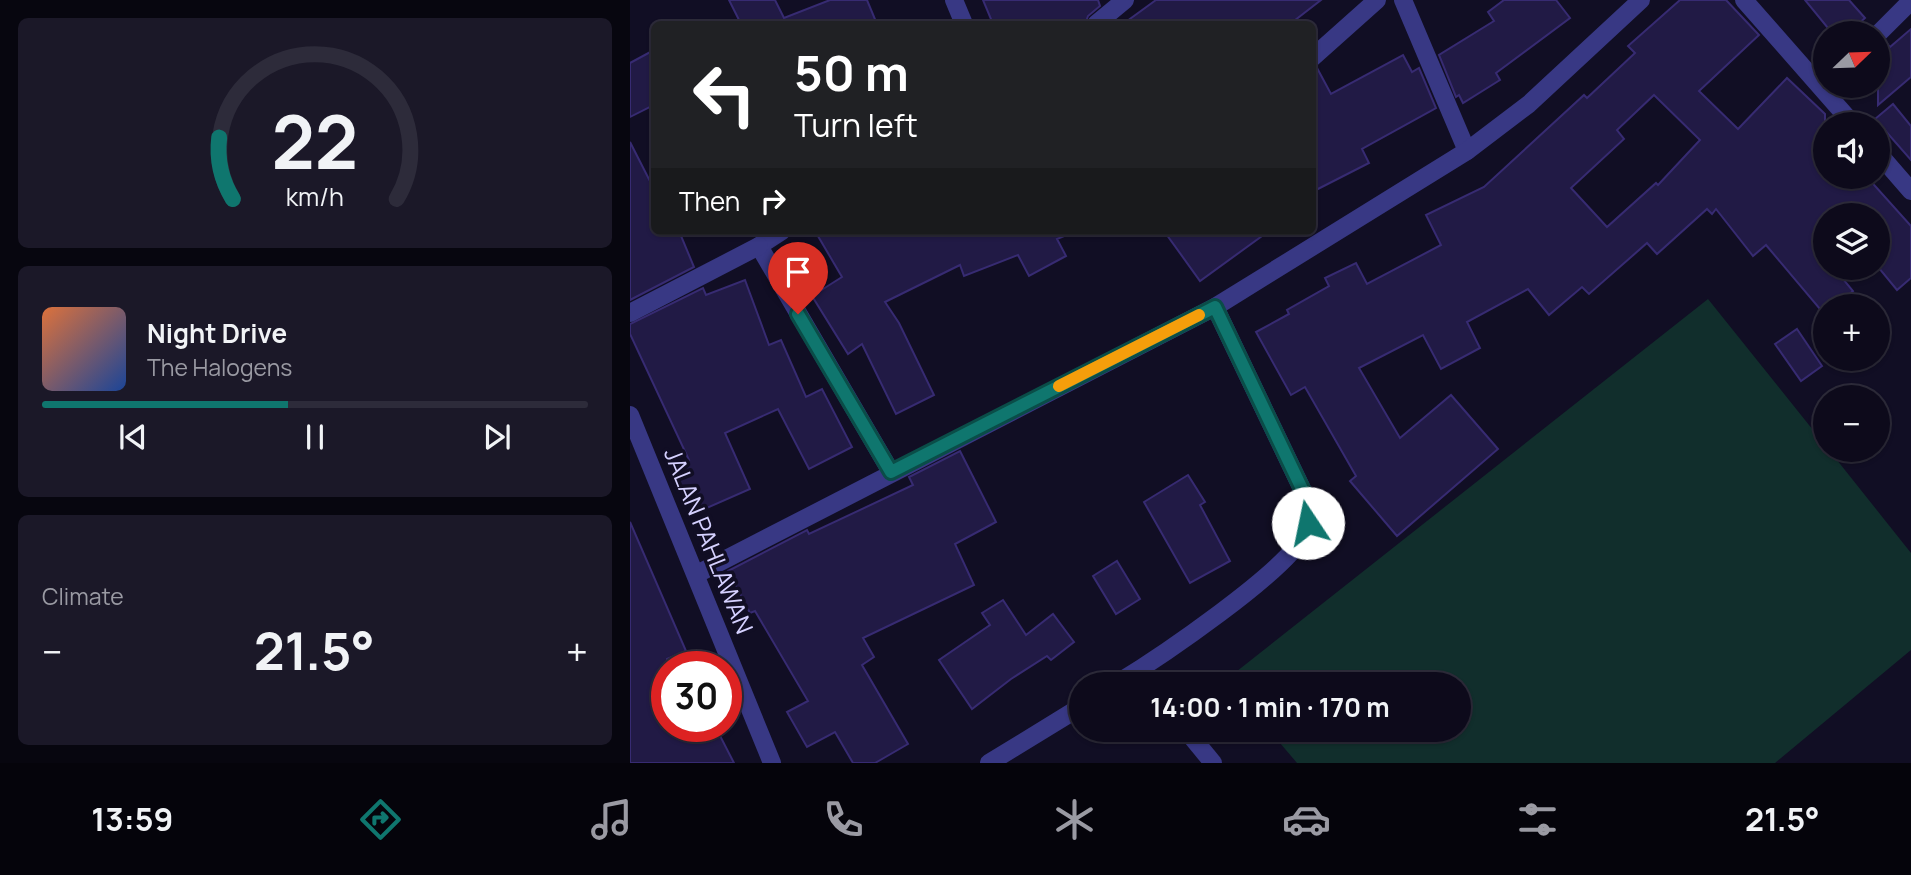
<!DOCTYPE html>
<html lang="en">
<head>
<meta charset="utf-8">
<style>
	:root { --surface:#0d0a1b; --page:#1b1828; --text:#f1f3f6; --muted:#9a9aa3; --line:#2d2b3a; --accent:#0f766e }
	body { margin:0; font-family:Manrope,sans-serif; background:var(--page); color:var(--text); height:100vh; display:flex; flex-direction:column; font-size:26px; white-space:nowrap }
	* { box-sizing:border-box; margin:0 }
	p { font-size:23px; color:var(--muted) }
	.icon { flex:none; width:38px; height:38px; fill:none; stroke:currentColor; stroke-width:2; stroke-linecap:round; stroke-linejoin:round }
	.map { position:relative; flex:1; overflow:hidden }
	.drawer { display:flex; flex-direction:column; gap:18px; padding:18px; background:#07060f; width:630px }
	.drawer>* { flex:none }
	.top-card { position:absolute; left:21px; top:21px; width:665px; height:214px; border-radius:10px; box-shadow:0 2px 5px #0004,0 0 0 2px var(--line); background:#202124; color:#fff; overflow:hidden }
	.needle { width:46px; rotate:67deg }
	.tools { position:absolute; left:1183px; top:21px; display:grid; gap:14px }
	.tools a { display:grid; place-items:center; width:77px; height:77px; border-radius:50%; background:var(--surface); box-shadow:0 2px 5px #0004,0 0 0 2px var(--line); font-size:35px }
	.speed { position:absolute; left:21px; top:651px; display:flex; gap:14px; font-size:35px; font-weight:700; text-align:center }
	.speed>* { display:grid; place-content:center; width:91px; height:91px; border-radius:50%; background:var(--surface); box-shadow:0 2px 5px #0004,0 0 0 2px var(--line); line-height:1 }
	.speed .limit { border:10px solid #d22; background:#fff; color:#111 }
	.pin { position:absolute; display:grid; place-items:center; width:60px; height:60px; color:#fff; margin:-72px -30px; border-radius:50% 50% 50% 0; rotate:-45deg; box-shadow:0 0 7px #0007 }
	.pin .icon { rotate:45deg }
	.me { position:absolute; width:77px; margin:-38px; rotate:349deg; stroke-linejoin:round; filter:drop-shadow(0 0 5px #0008) }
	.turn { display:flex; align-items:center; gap:24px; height:147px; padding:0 28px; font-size:32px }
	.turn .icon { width:91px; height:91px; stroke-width:2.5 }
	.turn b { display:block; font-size:49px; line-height:60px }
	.then { display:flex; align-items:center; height:66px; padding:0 28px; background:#0003; gap:14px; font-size:26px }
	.big { font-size:52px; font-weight:700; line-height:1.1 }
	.drawer .tile { flex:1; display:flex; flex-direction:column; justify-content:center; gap:10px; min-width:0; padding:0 24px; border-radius:10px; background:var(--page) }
	.drawer .dial { align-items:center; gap:0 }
	.dial svg { height:182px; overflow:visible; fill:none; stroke:var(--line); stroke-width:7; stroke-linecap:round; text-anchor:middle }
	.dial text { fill:var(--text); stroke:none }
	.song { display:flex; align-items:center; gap:21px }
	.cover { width:84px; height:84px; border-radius:10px; background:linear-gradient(135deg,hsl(20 70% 55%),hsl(220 70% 35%)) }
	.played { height:7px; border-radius:4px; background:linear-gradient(90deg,var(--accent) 45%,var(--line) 45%) }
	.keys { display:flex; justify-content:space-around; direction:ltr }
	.heat { display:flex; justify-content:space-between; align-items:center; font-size:38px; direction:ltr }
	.trip { position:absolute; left:439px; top:672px; width:402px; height:70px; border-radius:35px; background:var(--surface); box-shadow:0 2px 5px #0004,0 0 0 2px var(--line); font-weight:700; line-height:70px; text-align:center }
	.dock { display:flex; height:112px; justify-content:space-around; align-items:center; background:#05040b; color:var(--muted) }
	.dock .icon { width:49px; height:49px }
	.dock .current { color:var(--accent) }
	.dock b { font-size:32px; color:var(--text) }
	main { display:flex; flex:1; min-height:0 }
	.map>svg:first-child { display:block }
	.green { fill:#112e2c }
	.building { fill:#211a45; stroke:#372b72; stroke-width:2; fill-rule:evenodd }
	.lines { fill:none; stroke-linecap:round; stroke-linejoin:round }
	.minor { stroke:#383884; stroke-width:18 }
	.tertiary { stroke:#383884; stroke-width:18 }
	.route-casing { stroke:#0a4d48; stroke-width:18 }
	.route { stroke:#0f766e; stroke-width:12 }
	.slow { stroke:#f59e0b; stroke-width:12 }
	.labels { text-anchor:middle; stroke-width:7; stroke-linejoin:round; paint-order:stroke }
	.street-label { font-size:24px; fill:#d5d1ff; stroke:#110e24 }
</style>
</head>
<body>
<main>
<section class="drawer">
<div class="tile dial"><svg viewBox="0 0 100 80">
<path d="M14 69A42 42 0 1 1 86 69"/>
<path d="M14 69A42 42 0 0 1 8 42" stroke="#0f766e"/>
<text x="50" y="56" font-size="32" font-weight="700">22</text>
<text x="50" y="72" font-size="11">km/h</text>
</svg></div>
<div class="tile">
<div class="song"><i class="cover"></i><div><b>Night Drive</b><p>The Halogens</p></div></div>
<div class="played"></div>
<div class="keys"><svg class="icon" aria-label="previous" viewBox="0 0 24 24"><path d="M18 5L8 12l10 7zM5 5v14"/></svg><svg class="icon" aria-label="pause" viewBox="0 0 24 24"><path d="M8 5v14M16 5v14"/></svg><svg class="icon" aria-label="next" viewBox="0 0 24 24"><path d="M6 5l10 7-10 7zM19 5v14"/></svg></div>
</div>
<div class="tile"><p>Climate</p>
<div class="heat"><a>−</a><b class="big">21.5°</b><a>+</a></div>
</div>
</section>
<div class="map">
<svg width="1281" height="763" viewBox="0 0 1281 763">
	<rect width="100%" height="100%" fill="#110e24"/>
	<polygon class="green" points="1078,299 1195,445 1195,450 1199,450 1281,553 1281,650 1145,763 667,763 639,730 830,730 830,684 602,684 597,679"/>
	<g class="building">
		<polygon points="99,0 145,0 154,18 200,0 237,0 247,24 111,24"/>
		<polygon points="353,0 468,0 470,6 458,16 455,24 363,24"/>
		<polygon points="526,0 691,0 660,24 493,24"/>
		<polygon points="874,0 926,0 940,18 866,73 870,80 833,103 829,95 826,97 809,55 864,21 858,12"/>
		<path d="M1050,0H1096L1129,35L1069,91L1108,129L1157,78L1195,114V177H1237L1281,226V278L1267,290L1248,267V215H1195V268H1204L1223,291L1205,306H1195V315L1136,245L1123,256L1086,209L1082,214L1077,209L1027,254L1017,243L959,294L952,287L919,315L898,289L837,322L850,348L811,369L793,335L729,368L770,438L821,395L868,449L767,536L720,481L726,476L675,387L661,395L626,332L659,314L657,310L699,286L695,278L726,263L737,284L811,245L796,215L854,187L954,95L957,98L1005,53L998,46ZM1024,95L1070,140L1028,185L1026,183L977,227L941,188L994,139L987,130Z"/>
		<polygon points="1175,0 1219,0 1235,18 1218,33 1202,33"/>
		<polygon points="1281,29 1281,77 1248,105 1248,45 1256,42 1260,47"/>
		<polygon points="24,50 24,105 0,117 0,63"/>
		<polygon points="773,55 782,72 789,68 806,108 732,149 739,163 682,192 682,69 687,68 701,94"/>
		<polygon points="1263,104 1281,126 1281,160 1245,119"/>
		<polygon points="0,142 24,189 24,231 49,231 64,267 0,300"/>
		<polygon points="185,231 443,231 444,232 427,239 436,256 399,276 388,255 334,276 330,265 255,302 269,323 304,395 266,414 232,344 218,354 182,296 212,277"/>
		<polygon points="534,231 639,231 570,281"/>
		<polygon points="115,280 139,345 151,340 176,397 192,389 222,447 179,469 148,409 95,433 120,489 63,514 43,467 59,460 0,334 0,324 73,288 76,295"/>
		<polygon points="1167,329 1192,366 1171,381 1145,344"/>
		<polygon points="330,451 366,522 325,544 344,585 233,638 244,657 232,665 278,744 245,763 223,763 205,732 177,747 157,712 178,701 125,611 120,613 98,571 177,530 179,534 283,485 279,477"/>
		<polygon points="558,475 575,502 570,505 600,561 560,583 514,502"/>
		<polygon points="0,522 56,651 37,659 37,726 85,726 104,763 0,763"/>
		<polygon points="487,561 510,599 486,614 463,576"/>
		<polygon points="373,600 396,635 423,614 444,642 421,660 417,656 381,679 342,709 309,660 360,625 352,613"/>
	</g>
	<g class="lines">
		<g class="minor">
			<polyline points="324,0 334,24"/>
			<polyline points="773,0 837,151"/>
			<polyline points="1114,0 1223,124"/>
			<polyline points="466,24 495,0"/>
			<polyline points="1248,34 1281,1"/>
			<polyline points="682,58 747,0"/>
			<polyline points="1248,153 1281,191"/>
			<polyline points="152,231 129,246 261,472"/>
			<polyline points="0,313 129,246"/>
			<polyline points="67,574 585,307 837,151 899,104 1011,0"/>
			<polyline points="509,670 520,684"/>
			<path d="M486,684C527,659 658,571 675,533C681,519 677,505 673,491L585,307"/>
			<polyline points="556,730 583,763"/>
			<polyline points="359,763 452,706"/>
		</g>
		<polyline class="tertiary" points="0,415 142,763"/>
	</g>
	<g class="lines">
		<g class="route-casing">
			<polyline id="route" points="168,314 261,472 585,307 673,491 678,523"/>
		</g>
		<use href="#route" class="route"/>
		<polyline class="slow" points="429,386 569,315"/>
	</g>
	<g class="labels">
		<g class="street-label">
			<text transform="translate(78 541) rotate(68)" y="8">JALAN PAHLAWAN</text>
		</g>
	</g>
</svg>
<div class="tools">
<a><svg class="needle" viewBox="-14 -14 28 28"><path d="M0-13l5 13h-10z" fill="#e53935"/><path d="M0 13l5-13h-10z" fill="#9a9aa3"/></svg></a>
<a><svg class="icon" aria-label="sound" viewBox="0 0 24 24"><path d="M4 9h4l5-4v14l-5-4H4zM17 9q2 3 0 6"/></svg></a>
<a><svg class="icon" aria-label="layers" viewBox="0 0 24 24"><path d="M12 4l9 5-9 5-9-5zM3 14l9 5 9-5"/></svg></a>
<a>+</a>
<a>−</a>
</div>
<div class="speed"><div class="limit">30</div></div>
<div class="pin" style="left:168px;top:314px;background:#d93025"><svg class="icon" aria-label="arrive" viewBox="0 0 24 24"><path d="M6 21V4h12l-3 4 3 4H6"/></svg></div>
<svg class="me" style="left:678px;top:523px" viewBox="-20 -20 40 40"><circle r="19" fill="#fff"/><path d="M0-13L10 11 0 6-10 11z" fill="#0f766e"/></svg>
<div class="trip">14:00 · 1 min · 170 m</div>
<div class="top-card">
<div class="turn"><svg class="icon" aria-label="left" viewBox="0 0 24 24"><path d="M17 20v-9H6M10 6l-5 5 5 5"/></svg><div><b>50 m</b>Turn left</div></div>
<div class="then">Then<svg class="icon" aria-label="right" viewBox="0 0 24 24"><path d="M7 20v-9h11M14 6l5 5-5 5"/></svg></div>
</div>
</div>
</main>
<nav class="dock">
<b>13:59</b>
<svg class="icon current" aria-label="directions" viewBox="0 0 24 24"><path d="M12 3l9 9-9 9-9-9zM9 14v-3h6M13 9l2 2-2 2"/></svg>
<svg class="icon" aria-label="music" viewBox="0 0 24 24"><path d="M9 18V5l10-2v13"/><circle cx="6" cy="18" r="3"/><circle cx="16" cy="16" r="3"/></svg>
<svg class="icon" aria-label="phone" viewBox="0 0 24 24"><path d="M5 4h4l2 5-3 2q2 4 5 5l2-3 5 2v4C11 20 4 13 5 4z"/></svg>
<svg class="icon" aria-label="climate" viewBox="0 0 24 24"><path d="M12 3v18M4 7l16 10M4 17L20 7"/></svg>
<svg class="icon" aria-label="car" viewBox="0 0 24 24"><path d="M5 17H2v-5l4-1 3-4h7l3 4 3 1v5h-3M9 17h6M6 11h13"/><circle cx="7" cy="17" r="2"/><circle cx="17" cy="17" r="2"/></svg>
<svg class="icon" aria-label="filters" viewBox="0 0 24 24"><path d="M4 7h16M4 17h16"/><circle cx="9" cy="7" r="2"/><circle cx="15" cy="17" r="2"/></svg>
<b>21.5°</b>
</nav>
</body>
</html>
